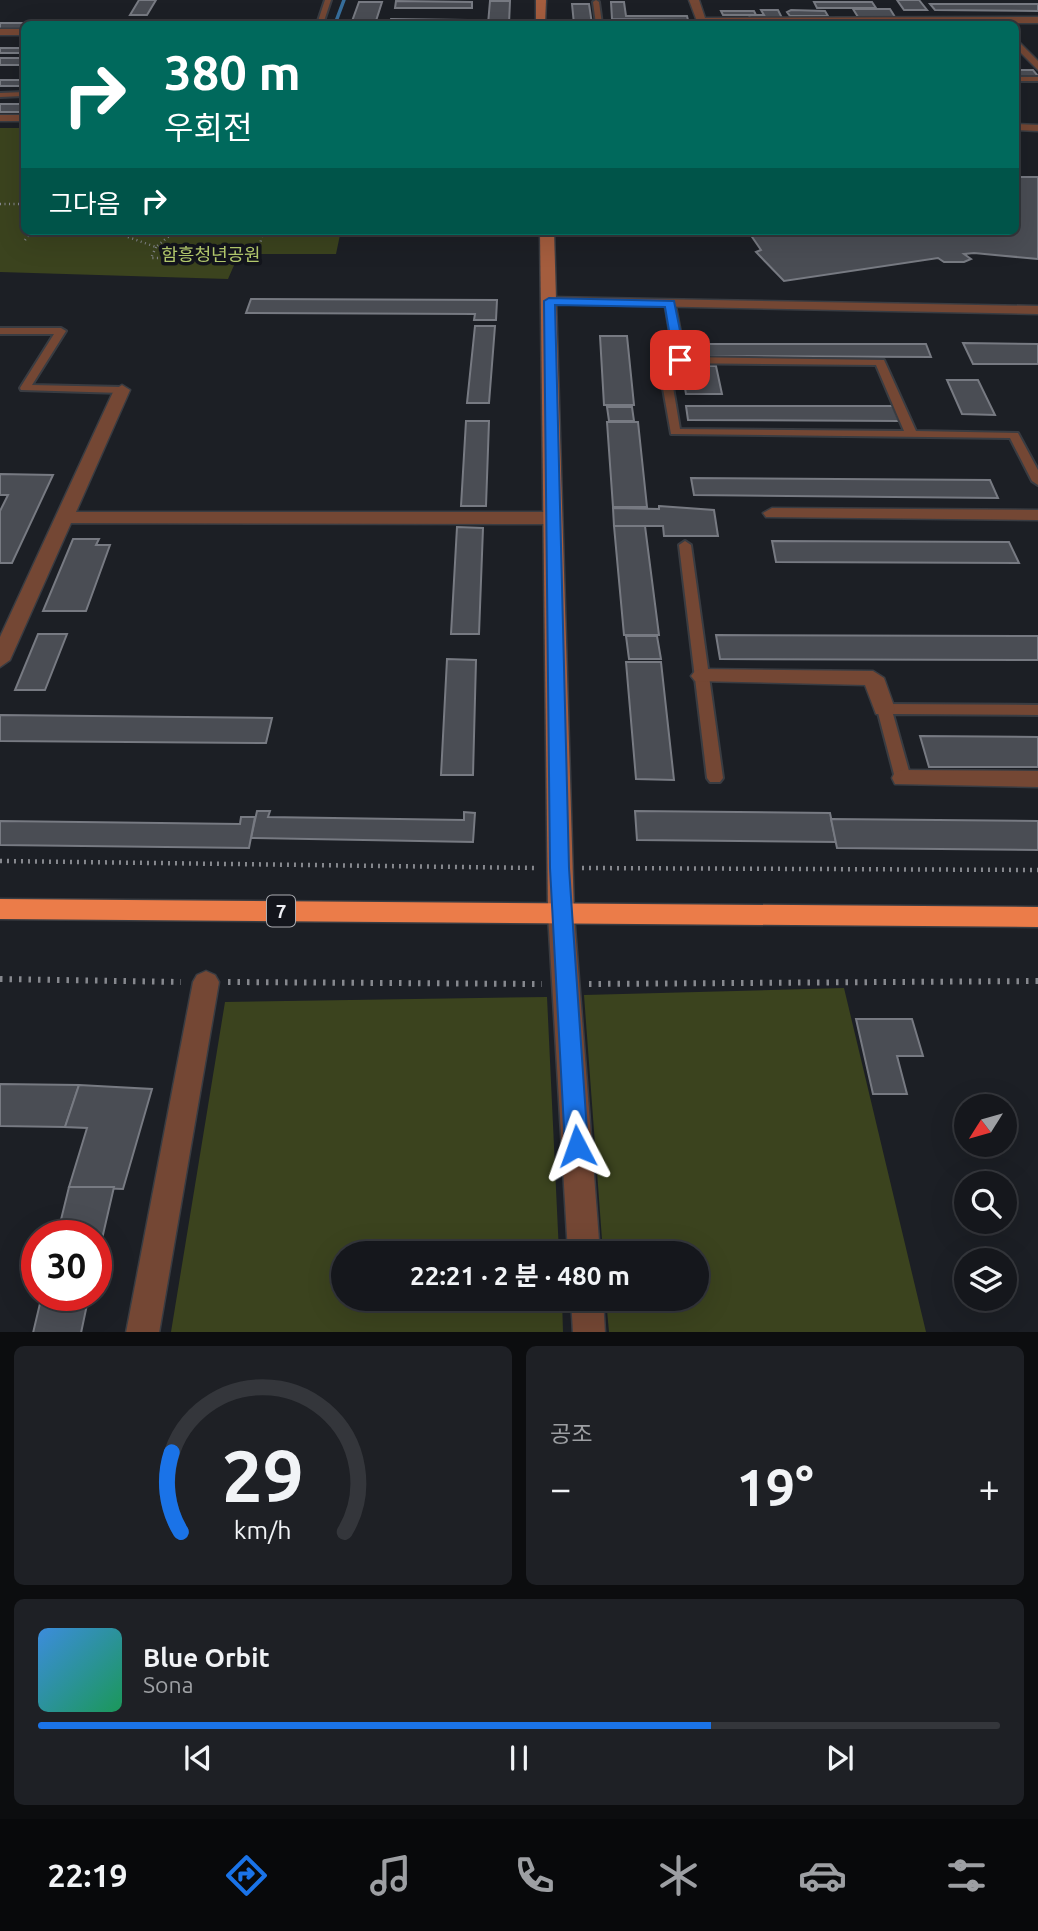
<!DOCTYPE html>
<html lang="ko">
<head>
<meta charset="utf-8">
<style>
	:root { --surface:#15171c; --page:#1e2025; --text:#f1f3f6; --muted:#9d9fa3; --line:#34363b; --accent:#1a73e8 }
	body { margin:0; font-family:Ubuntu,"Noto Sans KR",sans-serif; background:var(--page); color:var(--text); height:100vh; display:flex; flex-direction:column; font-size:26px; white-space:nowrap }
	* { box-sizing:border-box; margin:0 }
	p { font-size:23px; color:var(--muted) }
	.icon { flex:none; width:38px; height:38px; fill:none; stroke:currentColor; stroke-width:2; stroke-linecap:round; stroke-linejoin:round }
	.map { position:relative; height:1332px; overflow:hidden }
	.sheet { display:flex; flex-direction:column; gap:14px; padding:14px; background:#0c0d0f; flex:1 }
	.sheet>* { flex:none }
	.guide { position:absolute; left:21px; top:21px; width:998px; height:214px; border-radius:10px; box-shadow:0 7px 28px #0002,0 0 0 2px var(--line); background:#00695c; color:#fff; overflow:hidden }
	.needle { width:46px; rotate:233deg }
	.buttons { position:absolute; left:954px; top:1094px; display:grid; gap:14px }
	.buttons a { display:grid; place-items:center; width:63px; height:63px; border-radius:50%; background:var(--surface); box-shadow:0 7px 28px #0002,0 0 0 2px var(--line); font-size:35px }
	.speed { position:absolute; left:21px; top:1220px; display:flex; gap:14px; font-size:35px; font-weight:700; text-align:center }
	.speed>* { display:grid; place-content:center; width:91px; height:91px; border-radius:50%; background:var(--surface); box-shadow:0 7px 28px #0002,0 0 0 2px var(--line); line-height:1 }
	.speed .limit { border:10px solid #d22; background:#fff; color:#111 }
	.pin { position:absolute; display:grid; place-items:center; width:60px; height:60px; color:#fff; margin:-30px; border-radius:14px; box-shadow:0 4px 10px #0006 }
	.me { position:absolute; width:77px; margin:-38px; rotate:356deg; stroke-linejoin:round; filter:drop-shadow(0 0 5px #0008) }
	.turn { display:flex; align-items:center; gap:24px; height:147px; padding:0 28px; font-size:32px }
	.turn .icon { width:91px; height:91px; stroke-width:2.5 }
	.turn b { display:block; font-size:49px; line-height:60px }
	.then { display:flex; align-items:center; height:66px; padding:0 28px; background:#0003; gap:14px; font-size:26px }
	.big { font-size:52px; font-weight:700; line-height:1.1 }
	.sheet .card { flex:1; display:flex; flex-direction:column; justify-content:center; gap:10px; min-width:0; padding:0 24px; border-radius:10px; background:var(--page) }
	.sheet .dial { align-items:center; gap:0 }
	.dial svg { height:182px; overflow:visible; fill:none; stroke:var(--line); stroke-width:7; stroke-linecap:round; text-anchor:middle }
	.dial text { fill:var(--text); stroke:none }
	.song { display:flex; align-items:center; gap:21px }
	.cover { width:84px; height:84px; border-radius:10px; background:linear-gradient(135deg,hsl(210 70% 55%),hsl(150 70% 35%)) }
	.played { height:7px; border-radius:4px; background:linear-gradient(90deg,var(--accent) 70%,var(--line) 70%) }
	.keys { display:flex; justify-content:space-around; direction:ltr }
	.heat { display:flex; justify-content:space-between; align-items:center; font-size:38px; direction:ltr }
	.sheet .tiles { flex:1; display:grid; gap:14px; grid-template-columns:1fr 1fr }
	.card:last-child { grid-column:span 2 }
	.trip { position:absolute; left:331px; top:1241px; width:378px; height:70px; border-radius:35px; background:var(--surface); box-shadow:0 7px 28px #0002,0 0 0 2px var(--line); font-weight:700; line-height:70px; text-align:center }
	.tab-bar { display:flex; height:112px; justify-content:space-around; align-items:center; background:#08090b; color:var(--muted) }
	.tab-bar .icon { width:49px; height:49px }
	.tab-bar .active { color:var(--accent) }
	.tab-bar b { font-size:32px; color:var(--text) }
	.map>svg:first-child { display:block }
	.green { fill:#3b431e }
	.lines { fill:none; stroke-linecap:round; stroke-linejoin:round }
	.stream { stroke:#376e9b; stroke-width:3.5 }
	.building { fill:#4a4d54; stroke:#777a82; stroke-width:2 }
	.lane-casing { stroke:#393c42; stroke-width:4 }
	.street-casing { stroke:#393c42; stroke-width:3 }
	.secondary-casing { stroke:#393c42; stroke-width:3 }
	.highway-casing { stroke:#393c42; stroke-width:3 }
	.path-far2 { stroke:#86888e; stroke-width:2.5; stroke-dasharray:1 3.5; stroke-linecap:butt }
	.path-far1 { stroke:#86888e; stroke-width:4.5; stroke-dasharray:2 5; stroke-linecap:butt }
	.path { stroke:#86888e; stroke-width:6; stroke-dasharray:2.5 7; stroke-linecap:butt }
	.lane { fill:#744734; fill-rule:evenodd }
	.street { fill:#744734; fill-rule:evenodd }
	.secondary { fill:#a45d3e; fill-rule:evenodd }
	.highway { fill:#eb7c49; fill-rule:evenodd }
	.route { fill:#1a73e8; stroke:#114b97; stroke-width:2 }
	.labels { text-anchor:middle; stroke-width:7; stroke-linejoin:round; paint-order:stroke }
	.far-park-label { font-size:18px; fill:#b5cb6e; stroke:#13151c }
	.shield { fill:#13151c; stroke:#acadb2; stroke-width:2 }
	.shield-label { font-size:19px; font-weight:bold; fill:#edeef3 }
</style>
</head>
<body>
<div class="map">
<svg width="1038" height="1333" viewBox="0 0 1038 1333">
	<rect width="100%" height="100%" fill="#1c1f25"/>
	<g class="green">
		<polygon points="0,128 24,128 24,231 317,231 340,235 336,254 239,254 228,279 0,272"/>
		<polygon points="844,988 926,1332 609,1332 606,1299 696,1298 696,1253 603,1253 584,995"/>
		<polygon points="547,997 559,1253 343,1253 343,1298 562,1299 563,1332 171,1332 225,1002"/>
	</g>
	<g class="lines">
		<polyline class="stream" points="335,24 344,0"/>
	</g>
	<g class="building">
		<polygon points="139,0 156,0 147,15 130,15"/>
		<polygon points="897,0 919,0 927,10 904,10"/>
		<polygon points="396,1 472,2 472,8 395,8"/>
		<polygon points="490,1 510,1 509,24 488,24"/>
		<polygon points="359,2 382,2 375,24 351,24"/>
		<polygon points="611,2 624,2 626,16 687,16 688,20 612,19"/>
		<polygon points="814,2 872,2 876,8 817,8"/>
		<polygon points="572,4 589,4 592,24 574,24"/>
		<polygon points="930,4 1038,4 1038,11 935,10"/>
		<polygon points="853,9 890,9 895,17 858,17"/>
		<polygon points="761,10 778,10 782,18 750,18 749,15 764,15"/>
		<polygon points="791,10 825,11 828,16 790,16 787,12"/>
		<polygon points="721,11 754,11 756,15 723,15"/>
		<polygon points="391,19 467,20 467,24 389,24"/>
		<polygon points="0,23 39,23 24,24 24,29 0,29"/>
		<polygon points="188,23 308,23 187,24"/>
		<rect x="0" y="48" width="24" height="5"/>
		<rect x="0" y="58" width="24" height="7"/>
		<polygon points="1015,70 1033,70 1038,76 1015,76"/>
		<rect x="0" y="80" width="24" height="6"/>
		<rect x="0" y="104" width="24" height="8"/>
		<polygon points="1015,177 1038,177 1038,259 974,253 964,254 971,259 964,262 944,262 938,258 784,281 756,252 761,250 748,231 1015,231"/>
		<polygon points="251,299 497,300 496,320 474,320 475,314 246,313"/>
		<polygon points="475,326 495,326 489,403 467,403"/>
		<polygon points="600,336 627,336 634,405 604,405"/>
		<polygon points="963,343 1038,344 1038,364 973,364"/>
		<polygon points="684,344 926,344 931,357 687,356"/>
		<polygon points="681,366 716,366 722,394 686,394"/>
		<polygon points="947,380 978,380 995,415 962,414"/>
		<polygon points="686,406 893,406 899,421 688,420"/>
		<polygon points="607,407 632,407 634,421 609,421"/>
		<polygon points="466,421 489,421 486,506 461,506"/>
		<polygon points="607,422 638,422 647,507 613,507"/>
		<polygon points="0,474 53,475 12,563 0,563 0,511 8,495 0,495"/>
		<polygon points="691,478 990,480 998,498 694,495"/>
		<polygon points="659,506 714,510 718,536 664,536 663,526 614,526 613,508 659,509"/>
		<polygon points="614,526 645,526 659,635 624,635"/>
		<polygon points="457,527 483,528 479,634 451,634"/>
		<polygon points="73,539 99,539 96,545 110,545 86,611 43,611"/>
		<polygon points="772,541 1009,542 1019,563 776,562"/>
		<polygon points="38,634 67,634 45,690 15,690"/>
		<polygon points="716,635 1038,636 1038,660 720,659"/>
		<polygon points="626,636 657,636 661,659 629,659"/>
		<polygon points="447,659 476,660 473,775 441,775"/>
		<polygon points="626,662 661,662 674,780 636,779"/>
		<polygon points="0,715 272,718 266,743 0,741"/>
		<polygon points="920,736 1038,737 1038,767 929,767"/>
		<polygon points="257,811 270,811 268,817 464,820 464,812 475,813 473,842 251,838"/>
		<polygon points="635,811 830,813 836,842 637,840"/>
		<polygon points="241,817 255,817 249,848 0,845 0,821 240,824"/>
		<polygon points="831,819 1038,821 1038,850 837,848"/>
		<polygon points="856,1019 912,1019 923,1056 897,1056 907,1094 873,1094"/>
		<polygon points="0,1084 79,1085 65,1127 0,1126"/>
		<polygon points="79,1085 152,1089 123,1189 69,1187 87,1128 65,1127"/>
		<polygon points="69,1187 114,1187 96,1265 96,1236 57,1236"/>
		<polygon points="42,1295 89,1295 81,1333 33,1333"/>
	</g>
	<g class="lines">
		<g class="lane-casing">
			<g id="lane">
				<polygon points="325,0 331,0 323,24 317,24"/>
				<polygon points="596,0 599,2 602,24 596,24 593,2"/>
				<rect x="1015" y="77" width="23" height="4"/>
				<polygon points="24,92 24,96 0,97 0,93"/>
				<path d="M670,301L675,304L685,357L884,360L916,431L1018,433L1038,470V485L1032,481L1010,438L671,434L658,360L663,357H674L665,304ZM669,363L876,365L904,431L680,429Z"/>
				<polygon points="0,328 61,328 66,331 32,385 122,387 127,390 122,393 21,390 20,388 54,334 0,334"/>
				<polygon points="685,541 691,545 723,778 720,782 710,782 707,778 679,545"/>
				<polygon points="884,704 1038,705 1038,715 893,714 911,778 908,782 898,782 895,778 877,709"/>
			</g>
		</g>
		<g class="street-casing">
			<g id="street">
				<polygon points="689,0 699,0 705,18 1038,17 1038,23 698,24"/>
				<rect x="0" y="29" width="24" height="6"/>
				<polygon points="1015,38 1038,61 1038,70 1015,47"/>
				<rect x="0" y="115" width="24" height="6"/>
				<polygon points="1015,124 1038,125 1038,131 1015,130"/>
				<polygon points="549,297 1038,306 1038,314 544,304 542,301"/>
				<polygon points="122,385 130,390 76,512 553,512 562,518 553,524 71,523 10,660 0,667 0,637 114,390"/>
				<polygon points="772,508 1038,510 1038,520 766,517 763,513"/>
				<polygon points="702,669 873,671 884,678 895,709 892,714 876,714 865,685 695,681 691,676 695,671"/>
				<polygon points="903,770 1038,771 1038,787 895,784 892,778 895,772"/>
				<polygon points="561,904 570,907 574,914 600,1253 568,1253 548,914 552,907"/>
				<polygon points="206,971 215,975 219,982 159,1333 126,1333 193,982 197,975"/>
				<polygon points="571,1298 603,1298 605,1333 573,1333"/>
			</g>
		</g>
		<g class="secondary-casing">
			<g id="secondary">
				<polygon points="536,0 546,0 545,24 536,24"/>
				<polygon points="540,231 554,231 574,914 570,921 561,924 552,921 548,914"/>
			</g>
		</g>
		<g class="highway-casing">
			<polygon id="highway" points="0,899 1038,907 1038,927 0,919"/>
		</g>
		<g class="path-far2">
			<polyline points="0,204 24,204"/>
			<polyline points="111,231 156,247 175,231"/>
			<polyline points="25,240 32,231"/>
			<polyline points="156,247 151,258 257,258 263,231"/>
		</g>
		<g class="path-far1">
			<polyline points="0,861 538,868"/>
			<polyline points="582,868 1038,870"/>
		</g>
		<g class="path">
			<polyline points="0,979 181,982"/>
			<polyline points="228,982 542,984"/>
			<polyline points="589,984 1038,981"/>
		</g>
		<use href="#lane" class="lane"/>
		<use href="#street" class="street"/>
		<use href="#secondary" class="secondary"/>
		<use href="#highway" class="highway"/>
	</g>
	<polygon class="route" points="549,298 674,301 686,360 680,364 674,360 665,307 555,305 569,868 588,1146 585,1153 577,1155 569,1153 565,1146 550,868 544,301"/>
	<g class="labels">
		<g class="far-park-label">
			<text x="211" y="261">함흥청년공원</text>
		</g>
		<rect class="shield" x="267" y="895.5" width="28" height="31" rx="5"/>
		<g class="shield-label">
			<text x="281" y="918">7</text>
		</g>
	</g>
</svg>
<div class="buttons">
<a><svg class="needle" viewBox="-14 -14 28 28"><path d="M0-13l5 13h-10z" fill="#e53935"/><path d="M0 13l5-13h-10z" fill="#9d9fa3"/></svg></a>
<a><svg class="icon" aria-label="search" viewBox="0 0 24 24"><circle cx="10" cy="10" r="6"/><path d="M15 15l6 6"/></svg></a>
<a><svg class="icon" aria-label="layers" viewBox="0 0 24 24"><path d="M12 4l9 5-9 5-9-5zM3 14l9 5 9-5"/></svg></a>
</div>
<div class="speed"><div class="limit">30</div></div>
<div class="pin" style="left:680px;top:360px;background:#d93025"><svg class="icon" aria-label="arrive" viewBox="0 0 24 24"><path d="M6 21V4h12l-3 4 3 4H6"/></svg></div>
<svg class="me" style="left:577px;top:1146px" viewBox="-20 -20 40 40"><path d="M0-17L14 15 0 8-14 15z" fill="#1a73e8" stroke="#fff" stroke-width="4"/></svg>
<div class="trip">22:21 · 2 분 · 480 m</div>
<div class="guide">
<div class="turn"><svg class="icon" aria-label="right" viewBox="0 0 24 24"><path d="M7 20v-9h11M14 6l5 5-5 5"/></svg><div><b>380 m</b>우회전</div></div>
<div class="then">그다음<svg class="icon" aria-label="right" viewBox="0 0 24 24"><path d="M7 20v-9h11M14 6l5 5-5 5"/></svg></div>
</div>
</div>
<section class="sheet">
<div class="tiles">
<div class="card dial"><svg viewBox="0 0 100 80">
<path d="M14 69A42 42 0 1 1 86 69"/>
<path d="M14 69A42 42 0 0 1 10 34" stroke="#1a73e8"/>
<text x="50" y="56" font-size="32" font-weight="700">29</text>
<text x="50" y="72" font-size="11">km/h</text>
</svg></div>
<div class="card"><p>공조</p>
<div class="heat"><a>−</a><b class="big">19°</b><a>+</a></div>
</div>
<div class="card">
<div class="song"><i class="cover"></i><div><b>Blue Orbit</b><p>Sona</p></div></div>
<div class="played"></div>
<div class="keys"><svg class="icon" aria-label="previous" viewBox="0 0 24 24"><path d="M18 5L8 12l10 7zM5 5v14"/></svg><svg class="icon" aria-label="pause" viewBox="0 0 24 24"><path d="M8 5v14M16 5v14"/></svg><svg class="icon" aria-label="next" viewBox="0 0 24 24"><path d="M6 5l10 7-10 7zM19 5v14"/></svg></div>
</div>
</div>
</section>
<nav class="tab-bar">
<b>22:19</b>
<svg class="icon active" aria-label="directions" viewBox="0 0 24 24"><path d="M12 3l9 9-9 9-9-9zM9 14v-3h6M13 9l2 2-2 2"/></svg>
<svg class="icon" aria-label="music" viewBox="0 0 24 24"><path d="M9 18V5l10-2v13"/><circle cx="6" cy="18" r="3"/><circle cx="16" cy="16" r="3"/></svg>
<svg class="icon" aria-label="phone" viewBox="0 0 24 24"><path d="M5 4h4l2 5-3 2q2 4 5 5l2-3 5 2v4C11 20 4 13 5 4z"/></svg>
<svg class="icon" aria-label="climate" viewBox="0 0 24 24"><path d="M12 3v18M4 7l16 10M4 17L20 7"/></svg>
<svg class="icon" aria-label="car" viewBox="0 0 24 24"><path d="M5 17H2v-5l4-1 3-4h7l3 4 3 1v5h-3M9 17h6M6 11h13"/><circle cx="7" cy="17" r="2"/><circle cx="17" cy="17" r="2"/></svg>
<svg class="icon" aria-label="filters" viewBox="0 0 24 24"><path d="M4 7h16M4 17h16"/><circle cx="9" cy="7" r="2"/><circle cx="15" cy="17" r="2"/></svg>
</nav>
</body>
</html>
